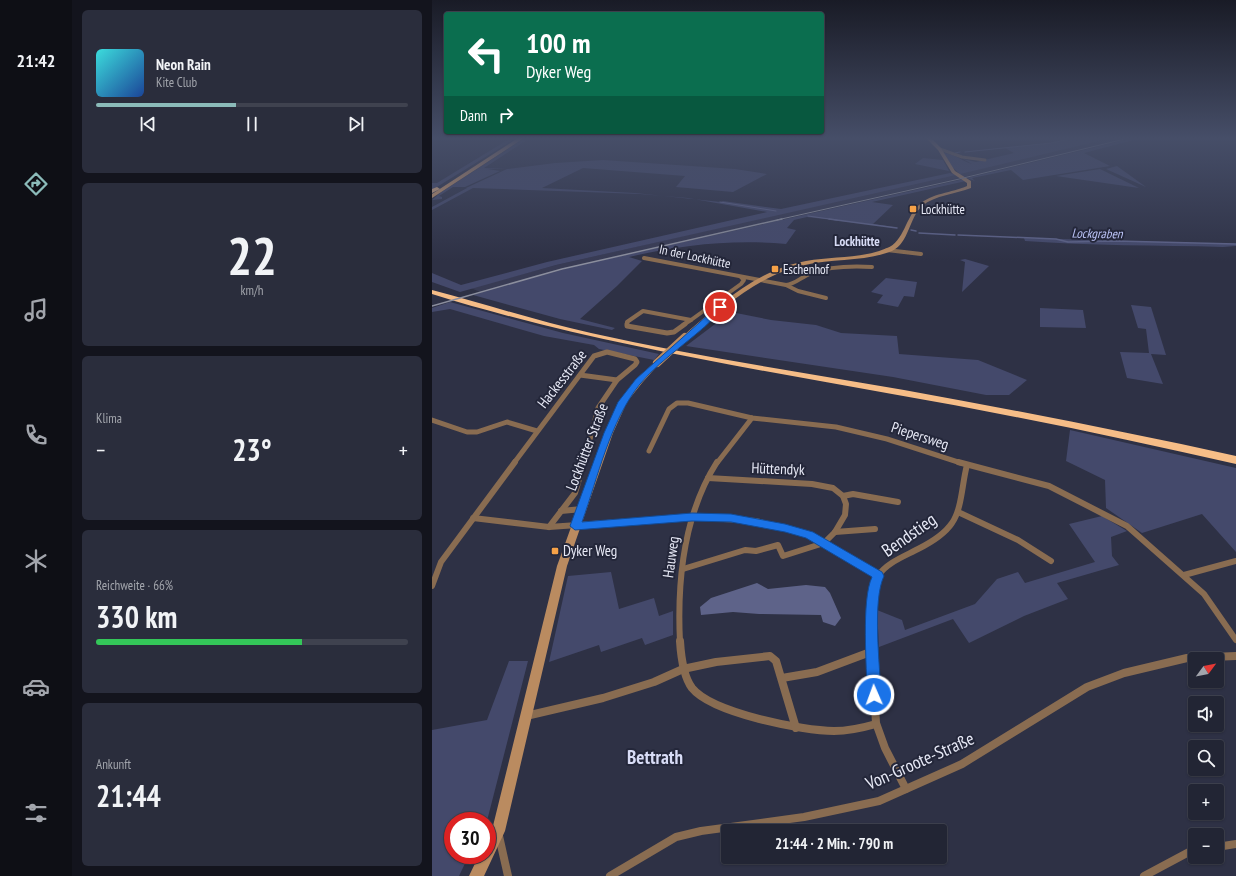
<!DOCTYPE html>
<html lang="de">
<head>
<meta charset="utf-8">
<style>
	:root { --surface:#222534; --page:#2a2d3c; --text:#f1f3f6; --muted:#a2a5ac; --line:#3f424f; --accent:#8bbbb9 }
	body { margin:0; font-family:"PT Sans Narrow",sans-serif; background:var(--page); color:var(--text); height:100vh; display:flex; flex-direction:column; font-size:15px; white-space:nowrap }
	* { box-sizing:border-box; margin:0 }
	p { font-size:13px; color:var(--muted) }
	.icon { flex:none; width:22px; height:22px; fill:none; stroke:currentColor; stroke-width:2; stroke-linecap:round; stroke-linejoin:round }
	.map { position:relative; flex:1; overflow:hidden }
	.details { display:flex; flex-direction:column; gap:10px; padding:10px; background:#13141d; width:360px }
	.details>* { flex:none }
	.top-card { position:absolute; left:12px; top:12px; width:380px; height:122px; border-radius:4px; box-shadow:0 1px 3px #0004,0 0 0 1px var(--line); background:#0b6e4f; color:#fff; overflow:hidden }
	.needle { width:26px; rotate:58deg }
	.fabs { position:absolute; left:756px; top:652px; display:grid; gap:8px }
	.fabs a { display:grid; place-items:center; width:36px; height:36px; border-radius:4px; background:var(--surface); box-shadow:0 1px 3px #0004,0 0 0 1px var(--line); font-size:20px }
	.speed { position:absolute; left:12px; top:812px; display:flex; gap:8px; font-size:20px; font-weight:700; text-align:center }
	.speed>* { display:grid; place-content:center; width:52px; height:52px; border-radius:50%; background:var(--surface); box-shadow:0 1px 3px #0004,0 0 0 1px var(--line); line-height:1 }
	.speed .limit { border:6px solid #d22; background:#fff; color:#111 }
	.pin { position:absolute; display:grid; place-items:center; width:34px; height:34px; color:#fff; margin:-17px; border:2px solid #fff; border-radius:50%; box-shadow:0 1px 4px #0007 }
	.me { position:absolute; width:44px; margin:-22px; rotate:358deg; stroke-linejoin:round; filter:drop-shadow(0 0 3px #0008) }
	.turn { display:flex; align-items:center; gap:14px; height:84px; padding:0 16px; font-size:18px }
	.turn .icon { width:52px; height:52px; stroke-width:2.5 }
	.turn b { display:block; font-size:28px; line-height:34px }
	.then { display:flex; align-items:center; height:38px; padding:0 16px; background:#0003; gap:8px; font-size:15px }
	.big { font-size:30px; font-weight:600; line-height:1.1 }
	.details .card { flex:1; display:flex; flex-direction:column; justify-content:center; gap:6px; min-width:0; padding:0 14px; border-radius:6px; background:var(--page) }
	.details .dial { align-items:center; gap:0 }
	.dial b { font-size:52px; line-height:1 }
	.song { display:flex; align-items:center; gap:12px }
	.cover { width:48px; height:48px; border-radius:6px; background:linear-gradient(135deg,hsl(180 70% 55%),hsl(220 70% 35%)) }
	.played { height:4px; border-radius:2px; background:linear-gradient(90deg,var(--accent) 45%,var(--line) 45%) }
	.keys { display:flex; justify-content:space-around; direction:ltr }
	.heat { display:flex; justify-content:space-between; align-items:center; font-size:22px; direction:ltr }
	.charge { height:6px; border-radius:3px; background:linear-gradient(90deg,#34c759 66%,var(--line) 0) }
	.trip { position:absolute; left:289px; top:824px; width:226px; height:40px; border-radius:4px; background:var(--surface); box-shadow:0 1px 3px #0004,0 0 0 1px var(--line); font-weight:600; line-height:40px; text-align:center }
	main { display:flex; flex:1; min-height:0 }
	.menu { display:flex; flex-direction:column; width:72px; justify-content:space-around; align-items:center; background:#0e0f15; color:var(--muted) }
	.menu .icon { width:28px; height:28px }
	.menu .current { color:var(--accent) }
	.menu b { font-size:18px; color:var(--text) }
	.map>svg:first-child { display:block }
	.built { fill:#383b54 }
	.green { fill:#44496b }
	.water { fill:#5e6389 }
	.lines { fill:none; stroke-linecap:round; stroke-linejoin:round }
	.stream-far1 { stroke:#5e6389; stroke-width:1 }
	.stream { stroke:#5e6389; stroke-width:1.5 }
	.street-far4 { stroke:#896c51; stroke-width:3 }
	.street-far3 { stroke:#896c51; stroke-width:4 }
	.street-far2 { stroke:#896c51; stroke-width:5 }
	.street-far1 { stroke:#896c51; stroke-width:6 }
	.street { stroke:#896c51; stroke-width:8 }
	.secondary { fill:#ba8b60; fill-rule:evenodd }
	.primary { fill:#dfa36a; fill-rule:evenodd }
	.highway { fill:#f6bd87; fill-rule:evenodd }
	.rail-far1 { stroke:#8b8e9e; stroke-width:1 }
	.rail { stroke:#8b8e9e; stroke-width:1.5 }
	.secondary-bridge { stroke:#ba8b60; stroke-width:8 }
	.route { fill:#1a73e8; stroke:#114b97 }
	.poi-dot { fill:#f6a248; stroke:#24273a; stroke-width:1.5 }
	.labels { text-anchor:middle; stroke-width:4; stroke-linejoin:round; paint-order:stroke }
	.far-poi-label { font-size:13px; fill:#e7e9f6; stroke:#24273a; text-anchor:start }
	.far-water-label { font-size:13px; font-style:italic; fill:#bbc3f6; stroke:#24273a }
	.far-neighbourhood-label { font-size:13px; font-weight:bold; fill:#d8dcf6; stroke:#24273a }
	.far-street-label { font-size:13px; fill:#e7e9f6; stroke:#24273a }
	.street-label { font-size:15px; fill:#e7e9f6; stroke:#24273a }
	.poi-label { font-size:15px; fill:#e7e9f6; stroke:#24273a; text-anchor:start }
	.near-street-label { font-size:18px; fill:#e7e9f6; stroke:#24273a }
	.near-neighbourhood-label { font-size:19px; font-weight:bold; fill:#d8dcf6; stroke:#24273a }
</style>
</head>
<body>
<main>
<nav class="menu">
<b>21:42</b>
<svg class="icon current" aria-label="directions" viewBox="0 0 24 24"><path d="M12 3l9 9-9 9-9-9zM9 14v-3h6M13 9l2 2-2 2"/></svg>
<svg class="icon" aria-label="music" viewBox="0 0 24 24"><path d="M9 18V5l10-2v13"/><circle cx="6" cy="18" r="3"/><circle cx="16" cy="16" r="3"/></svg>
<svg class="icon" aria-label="phone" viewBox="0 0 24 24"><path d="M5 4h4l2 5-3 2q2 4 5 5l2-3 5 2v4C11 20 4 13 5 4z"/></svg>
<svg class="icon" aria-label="climate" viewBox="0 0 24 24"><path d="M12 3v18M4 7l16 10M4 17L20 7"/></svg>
<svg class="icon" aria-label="car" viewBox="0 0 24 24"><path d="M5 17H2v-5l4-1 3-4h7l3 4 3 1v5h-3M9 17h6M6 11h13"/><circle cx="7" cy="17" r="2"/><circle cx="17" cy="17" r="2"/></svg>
<svg class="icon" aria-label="filters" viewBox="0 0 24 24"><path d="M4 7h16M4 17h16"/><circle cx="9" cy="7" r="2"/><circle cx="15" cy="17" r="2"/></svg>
</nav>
<section class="details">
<div class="card">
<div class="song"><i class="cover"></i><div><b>Neon Rain</b><p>Kite Club</p></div></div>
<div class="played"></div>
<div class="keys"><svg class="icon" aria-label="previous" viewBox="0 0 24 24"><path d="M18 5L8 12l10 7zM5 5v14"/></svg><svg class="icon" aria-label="pause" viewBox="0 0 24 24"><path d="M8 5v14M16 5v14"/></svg><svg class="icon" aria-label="next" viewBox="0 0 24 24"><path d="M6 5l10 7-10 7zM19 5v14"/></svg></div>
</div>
<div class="card dial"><b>22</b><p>km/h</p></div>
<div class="card"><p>Klima</p>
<div class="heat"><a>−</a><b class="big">23°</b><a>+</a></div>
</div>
<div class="card"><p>Reichweite · 66%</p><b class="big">330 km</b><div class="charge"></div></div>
<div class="card"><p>Ankunft</p><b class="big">21:44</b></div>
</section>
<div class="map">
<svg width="804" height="876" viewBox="0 0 804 876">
	<rect width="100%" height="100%" fill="#2e3145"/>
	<polygon class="built" points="680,138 701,138 140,267 50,293 39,288 124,265"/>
	<g class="green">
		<polygon points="79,138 84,138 0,190 0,183 5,183"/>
		<polygon points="93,138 98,138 52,168 75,169 56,169 68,171 33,187 21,187 7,196 10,197 10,199 0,200 8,193"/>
		<path d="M641,138H680L528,174L520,167L512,153C523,154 530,161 540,164L531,159L544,162L582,153L573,148L520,153L619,143Z"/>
		<polygon points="701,138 709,138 652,153 678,166 591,180 579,170 540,178 543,181 535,178"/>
		<polygon points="491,158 511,160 517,171 483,164"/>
		<polygon points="171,160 303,169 335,174 301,192 244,187 253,176 151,168 110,188 203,193 289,202 291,201 349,209 518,173 524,175 124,265 28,292 0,282 0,273 29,285 115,262 335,212 256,198 208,194 41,188 0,210 0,207 35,188 34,188 75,169 123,163"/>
		<polygon points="685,166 714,187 674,169"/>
		<polygon points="668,169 707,188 624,176"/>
		<path d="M532,179L534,181L440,202L461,205L441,224L468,228L375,217L362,220L355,228L364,230L354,244C301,239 248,245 197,257L210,261L185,286L148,319L183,328L180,330L128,319L41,295L140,267Z"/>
		<path d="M592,238L804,244V246L791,247C725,245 659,246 593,241Z"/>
		<polygon points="533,259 557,266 530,292 533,262 528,260"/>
		<polygon points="454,278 485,282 482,297 472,296 466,307 445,303 451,295 439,292"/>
		<polygon points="18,302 131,333 227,354 222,360 167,349 162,345 112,336 18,309 0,312 0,308"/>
		<polygon points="699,305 719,307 734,355 719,354 731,384 695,378 688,352 717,353 714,329 706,328"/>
		<polygon points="608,308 651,310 654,328 608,327"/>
		<polygon points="299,312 339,320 384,325 409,333 465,336 467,354 546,360 595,380 577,395 554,395 461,377 254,346"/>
		<polygon points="638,430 804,468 804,552 770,514 710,533 674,508 673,480 634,461"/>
		<polygon points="670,516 695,531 679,537 680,556 687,565 625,583 636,599 592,616 537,643 521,619 447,647 445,610 470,620 473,630 543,604 565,579 586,572 593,583 663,562 637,524"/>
		<polygon points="179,572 187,609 222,598 227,616 241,611 241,635 213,645 210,638 169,652 167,645 117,662 136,576"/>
		<polygon points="77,661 96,661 56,817 54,821 21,821 21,855 37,855 27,876 0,876 0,730 55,720"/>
	</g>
	<polygon class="water" points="325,583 336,589 374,585 393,587 398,593 409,618 403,626 391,622 389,615 327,614 301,612 269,615 268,607 279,598"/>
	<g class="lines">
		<g class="stream-far1">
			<polyline points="533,152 619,143 642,138"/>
			<polyline points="523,153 528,152"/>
			<polyline points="288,202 344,211"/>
			<polyline points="376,216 405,220"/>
		</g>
		<g class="stream">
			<polyline points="397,219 465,228"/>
			<polyline points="479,230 484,231"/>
			<polyline points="487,233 523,235"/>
			<polyline points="526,235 624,239 636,242 684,241 804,244"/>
		</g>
		<polyline class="street-far4" points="508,149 530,157 553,160"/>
		<g class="street-far3">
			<polyline points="455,250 489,254"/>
			<path d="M212,258L354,285C364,284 370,276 380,273C398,266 421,266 440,267"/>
			<polyline points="354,285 366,291 394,298"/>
			<polyline points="259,320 309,284 312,280 309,277"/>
			<polyline points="195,325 195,322 211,311 259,320"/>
			<polyline points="251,325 259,320"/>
		</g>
		<g class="street-far2">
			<polyline points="195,324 195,326 235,333 242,332 253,324"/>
			<polyline points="148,375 185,380"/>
			<polyline points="0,420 35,432 45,432 75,422 105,431"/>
			<polyline points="217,451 237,409 245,403 256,403 320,418 404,427 455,439 529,463"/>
			<polyline points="82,463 162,356 175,352 203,359 205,362 203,365 185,380 166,408 152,463"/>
			<polyline points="285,463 320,418"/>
		</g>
		<g class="street-far1">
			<polyline points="526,462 617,486 695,526 772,594 804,640"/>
			<polyline points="411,496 421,494 466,502"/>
			<polyline points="129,511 150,509"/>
			<polyline points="526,512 586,540 619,561"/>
			<polyline points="41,518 117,527 259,517 324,521 377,535 446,576"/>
			<polyline points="117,527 143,493 152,462"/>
			<polyline points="403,532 443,529"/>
			<polyline points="251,569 313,550 324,551 346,545 351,556 392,543 403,532 413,515 414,504 411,496 401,488 380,484 276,478"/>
			<polyline points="752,575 804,561"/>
			<polyline points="0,586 9,562 83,462"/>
			<path d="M248,642C245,582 252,514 285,462"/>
			<path d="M439,642C439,625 437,591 446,576C454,563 473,556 486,549C498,543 512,535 520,523C530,509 530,483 535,465"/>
		</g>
		<g class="street">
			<path d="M248,641C249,657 251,676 260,688C280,713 371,731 402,731C416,731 430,728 444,724"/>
			<polyline points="439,641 444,723 453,748 474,789"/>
			<polyline points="350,678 385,672 441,651"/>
			<polyline points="94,716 171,698 222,682 251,669 284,662 338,656 344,661 364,728"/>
			<polyline points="67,836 76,876"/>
			<polyline points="785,847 804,844"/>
			<polyline points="178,876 244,837 269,831 372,817 447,801 530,764 655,687 692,673 755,658 804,656"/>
			<polyline points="712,876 757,852 763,851"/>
		</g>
		<g class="secondary">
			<path d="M494,138H499L509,148L523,171L539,181V188C524,194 503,195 490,206C477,218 477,243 460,251C433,262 401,258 373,265C326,275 291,308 255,338H251V336C288,304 325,270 374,261C401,256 430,259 455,248C472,242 474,216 487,205C499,193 520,193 535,186V183L520,173L506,150Z"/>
			<polygon points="225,361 227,362 228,363 227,364 210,383 195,402 181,433 135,566 73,831 52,876 37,876 47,855 55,855 55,839 60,830 125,566 173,433 187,402 204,379 223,362"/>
		</g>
		<polygon class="primary" points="86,138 92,138 0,198 0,194"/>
		<g class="highway">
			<polygon points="5,187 8,189 0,193 0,189"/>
			<path d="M0,290C53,304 105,321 159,333C263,356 368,372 472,390C583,410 694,432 804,456V464C690,438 575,414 460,394C305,366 151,341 0,294Z"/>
		</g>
		<polyline class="rail-far1" points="345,220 523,180 697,138"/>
		<polyline class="rail" points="0,306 130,269 350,219"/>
		<polyline class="secondary-bridge" points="225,363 253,337"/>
	</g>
	<linearGradient id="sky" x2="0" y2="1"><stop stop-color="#191b26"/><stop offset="0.53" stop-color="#464e68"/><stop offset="1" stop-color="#464e68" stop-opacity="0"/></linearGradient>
	<rect width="804" height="261" fill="url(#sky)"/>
	<path class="route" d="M286,306L292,307C269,335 231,356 208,384C178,421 166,477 150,522L260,513L299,514L353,524L381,532L450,572L452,576C440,601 448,666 449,695L447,700L442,702L437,700L435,695C435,668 429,600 440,577L374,538L353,532L299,522L260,521L143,530L138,526L172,433L186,402L204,379Z"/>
	<g class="poi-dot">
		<rect x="477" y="205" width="8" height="8" rx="2"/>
		<rect x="339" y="265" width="8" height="8" rx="2"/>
		<rect x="119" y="547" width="8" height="8" rx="2"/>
	</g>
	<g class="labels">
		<g class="far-poi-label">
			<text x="489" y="214">Lockhütte</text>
			<text x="351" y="274">Eschenhof</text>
		</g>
		<g class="far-water-label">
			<text transform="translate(665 233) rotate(1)" y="5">Lockgraben</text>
		</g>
		<g class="far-neighbourhood-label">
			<text x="425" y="246">Lockhütte</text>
		</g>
		<g class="far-street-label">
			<text transform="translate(263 256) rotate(12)" y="5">In der Lockhütte</text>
		</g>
		<g class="street-label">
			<text transform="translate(130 379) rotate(-52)" y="5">Hackesstraße</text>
			<text transform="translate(488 436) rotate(18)" y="5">Piepersweg</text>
			<text transform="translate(155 447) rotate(-69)" y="5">Lockhütter Straße</text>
			<text transform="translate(346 469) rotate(2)" y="5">Hüttendyk</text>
			<text transform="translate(239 557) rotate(-82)" y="5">Hauweg</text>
		</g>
		<g class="poi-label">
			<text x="131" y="556">Dyker Weg</text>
		</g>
		<g class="near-street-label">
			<text transform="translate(477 535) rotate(-35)" y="6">Bendstieg</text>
			<text transform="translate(488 761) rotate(-24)" y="6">Von-Groote-Straße</text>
		</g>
		<g class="near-neighbourhood-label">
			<text x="223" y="764">Bettrath</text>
		</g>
	</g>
</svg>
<div class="fabs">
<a><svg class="needle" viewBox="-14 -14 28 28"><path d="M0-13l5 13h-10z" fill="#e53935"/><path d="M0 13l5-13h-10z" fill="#a2a5ac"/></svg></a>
<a><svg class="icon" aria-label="sound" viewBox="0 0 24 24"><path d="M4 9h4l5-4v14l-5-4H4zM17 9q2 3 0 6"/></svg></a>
<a><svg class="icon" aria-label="search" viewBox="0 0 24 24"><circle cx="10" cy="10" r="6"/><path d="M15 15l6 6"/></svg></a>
<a>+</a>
<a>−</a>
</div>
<div class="speed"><div class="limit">30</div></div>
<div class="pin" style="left:288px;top:307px;background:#d93025"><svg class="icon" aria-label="arrive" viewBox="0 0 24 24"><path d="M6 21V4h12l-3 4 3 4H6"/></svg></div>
<svg class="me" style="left:442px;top:695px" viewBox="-20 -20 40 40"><circle r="17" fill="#1a73e8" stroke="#fff" stroke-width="3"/><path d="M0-11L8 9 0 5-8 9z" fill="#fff"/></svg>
<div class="trip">21:44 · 2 Min. · 790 m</div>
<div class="top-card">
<div class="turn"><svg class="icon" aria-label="left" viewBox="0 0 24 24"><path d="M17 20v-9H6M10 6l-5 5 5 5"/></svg><div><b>100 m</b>Dyker Weg</div></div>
<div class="then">Dann<svg class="icon" aria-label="right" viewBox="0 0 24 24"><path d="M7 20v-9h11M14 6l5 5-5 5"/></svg></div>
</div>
</div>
</main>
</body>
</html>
